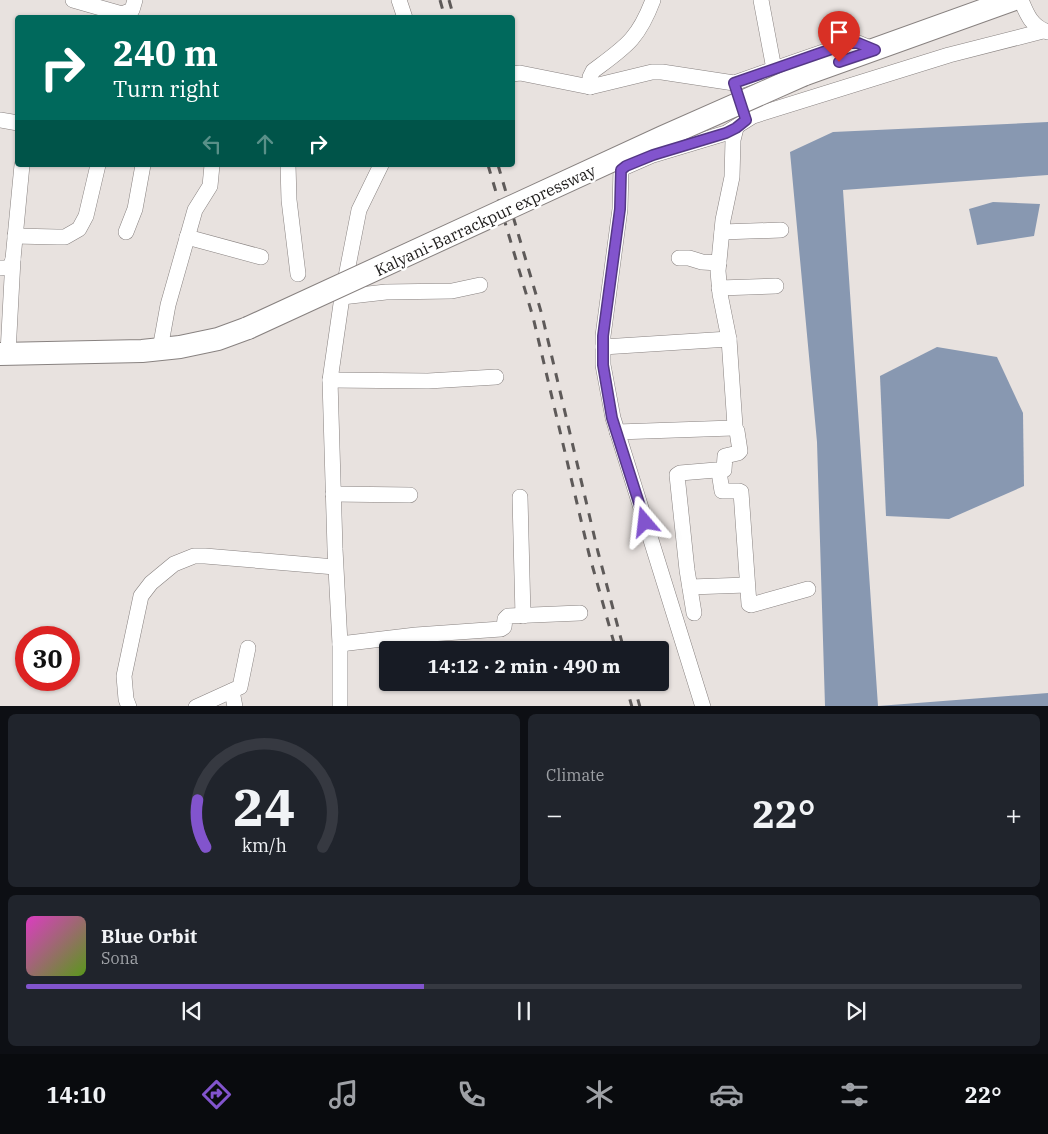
<!DOCTYPE html>
<html lang="en">
<head>
<meta charset="utf-8">
<style>
	:root { --surface:#171b24; --page:#20242c; --text:#f1f3f6; --muted:#9ea1a6; --line:#363941; --accent:#8254cd }
	body { margin:0; font-family:"IBM Plex Serif",serif; background:var(--page); color:var(--text); height:100vh; display:flex; flex-direction:column; font-size:19px; white-space:nowrap }
	* { box-sizing:border-box; margin:0 }
	p { font-size:16px; color:var(--muted) }
	.icon { flex:none; width:28px; height:28px; fill:none; stroke:currentColor; stroke-width:2; stroke-linecap:round; stroke-linejoin:round }
	.map { position:relative; height:706px; overflow:hidden }
	.sheet { display:flex; flex-direction:column; gap:8px; padding:8px; background:#0d0f14; flex:1 }
	.sheet>* { flex:none }
	.hud { position:absolute; left:15px; top:15px; width:500px; height:152px; border-radius:5px; box-shadow:0 1px 4px #0004; background:#00695c; color:#fff; overflow:hidden }
	.speed { position:absolute; left:15px; top:626px; display:flex; gap:10px; font-size:25px; font-weight:700; text-align:center }
	.speed>* { display:grid; place-content:center; width:65px; height:65px; border-radius:50%; background:var(--surface); box-shadow:0 1px 4px #0004; line-height:1 }
	.speed .limit { border:8px solid #d22; background:#fff; color:#111 }
	.pin { position:absolute; display:grid; place-items:center; width:42px; height:42px; color:#fff; margin:-51px -21px; border-radius:50% 50% 50% 0; rotate:-45deg; box-shadow:0 0 5px #0007 }
	.pin .icon { rotate:45deg }
	.me { position:absolute; width:55px; margin:-28px; rotate:343deg; stroke-linejoin:round; filter:drop-shadow(0 0 4px #0008) }
	.turn { display:flex; align-items:center; gap:18px; height:105px; padding:0 15px; font-size:22px }
	.turn .icon { width:65px; height:65px; stroke-width:2.5 }
	.turn b { display:block; font-size:35px; line-height:42px }
	.lanes { display:flex; align-items:center; height:48px; padding:0 15px; background:#0003; justify-content:center; gap:25px; direction:ltr }
	.lanes .off { opacity:.35 }
	.big { font-size:38px; font-weight:700; line-height:1.1 }
	.sheet .widget { flex:1; display:flex; flex-direction:column; justify-content:center; gap:8px; min-width:0; padding:0 18px; border-radius:8px; background:var(--page) }
	.sheet .dial { align-items:center; gap:0 }
	.dial svg { height:130px; overflow:visible; fill:none; stroke:var(--line); stroke-width:7; stroke-linecap:round; text-anchor:middle }
	.dial text { fill:var(--text); stroke:none }
	.song { display:flex; align-items:center; gap:15px }
	.cover { width:60px; height:60px; border-radius:8px; background:linear-gradient(135deg,hsl(310 70% 55%),hsl(90 70% 35%)) }
	.played { height:5px; border-radius:2px; background:linear-gradient(90deg,var(--accent) 40%,var(--line) 40%) }
	.keys { display:flex; justify-content:space-around; direction:ltr }
	.heat { display:flex; justify-content:space-between; align-items:center; font-size:28px; direction:ltr }
	.sheet .tiles { flex:1; display:grid; gap:8px; grid-template-columns:1fr 1fr }
	.widget:last-child { grid-column:span 2 }
	.trip { position:absolute; left:379px; top:641px; width:290px; height:50px; border-radius:5px; background:var(--surface); box-shadow:0 1px 4px #0004; font-weight:700; line-height:50px; text-align:center }
	.menu { display:flex; height:80px; justify-content:space-around; align-items:center; background:#090b0e; color:var(--muted) }
	.menu .icon { width:35px; height:35px }
	.menu .current { color:var(--accent) }
	.menu b { font-size:22px; color:var(--text) }
	.map>svg:first-child { display:block }
	.water { fill:#8898b1 }
	.lines { fill:none; stroke-linecap:round; stroke-linejoin:round }
	.minor-casing { stroke:#888280; stroke-width:16 }
	.highway-casing { stroke:#888280; stroke-width:24 }
	.minor { stroke:#fff; stroke-width:15 }
	.highway { stroke:#fff; stroke-width:22 }
	.rail { stroke:#5e5a59; stroke-width:3; stroke-dasharray:9 9; stroke-linecap:butt }
	.highway-bridge-casing { stroke:#888280; stroke-width:24; stroke-linecap:butt }
	.highway-bridge { stroke:#fff; stroke-width:22 }
	.route-casing { stroke:#543785; stroke-width:12 }
	.route { stroke:#8254cd; stroke-width:9 }
	.labels { text-anchor:middle; stroke-width:5; stroke-linejoin:round; paint-order:stroke }
	.street-label { font-size:16px; fill:#1d1b1a; stroke:#fff }
</style>
</head>
<body>
<div class="map">
<svg width="1048" height="707" viewBox="0 0 1048 707">
	<rect width="100%" height="100%" fill="#e8e2df"/>
	<g class="water">
		<polygon points="1048,122 1048,175 843,190 878,706 1048,693 1048,706 825,706 817,442 790,152 833,132"/>
		<polygon points="993,202 1040,204 1034,236 977,245 969,209"/>
		<polygon points="937,347 997,357 1023,413 1024,486 949,519 886,516 880,376"/>
	</g>
	<g class="lines">
		<g class="minor-casing">
			<g id="minor">
				<polyline points="73,0 122,14 132,10 135,0"/>
				<polyline points="399,0 405,18"/>
				<polyline points="761,0 774,69"/>
				<path d="M1021,0C1027,15 1032,27 1048,32"/>
				<polyline points="512,74 520,73 590,87 652,72 662,72 734,83 849,43 858,43 875,50"/>
				<path d="M590,87V77L593,71C625,47 638,40 653,0"/>
				<polyline points="0,120 18,123"/>
				<polyline points="288,165 289,200 298,274"/>
				<polyline points="126,232 135,209 143,165"/>
				<polyline points="722,232 781,230"/>
				<polyline points="15,236 57,237 65,237 79,229 86,216 98,165"/>
				<polyline points="187,237 261,257"/>
				<polyline points="679,258 689,258 702,262 719,263"/>
				<path d="M0,268C8,268 11,267 13,259L22,165"/>
				<polyline points="719,288 776,286"/>
				<polyline points="342,297 386,292 452,291 480,285"/>
				<polyline points="603,347 729,339"/>
				<polyline points="160,349 168,305 195,210 210,186 212,165"/>
				<polyline points="8,353 13,259"/>
				<polyline points="330,380 428,381 496,377"/>
				<polyline points="734,427 737,431 740,451 738,453 725,456 724,470 719,472 722,491 739,491 741,492 749,604 751,605 808,589"/>
				<polyline points="617,432 733,428 735,426 729,339 720,294 718,271 723,220 732,177 733,140 736,128"/>
				<polyline points="333,494 410,495"/>
				<polyline points="520,497 523,616"/>
				<polyline points="690,587 747,585"/>
				<polyline points="694,613 687,570 677,475 680,473 716,470 719,472"/>
				<polyline points="340,644 416,635 501,629 504,627 505,619 508,616 580,613"/>
				<polyline points="232,691 235,707"/>
				<polyline points="129,707 126,699 124,676 141,596 151,583 174,564 194,556 205,556 335,567"/>
				<polyline points="196,707 240,687 248,648"/>
				<polyline points="340,707 340,644 335,549 330,380 342,297 359,210 381,165"/>
				<polyline points="703,707 613,418 603,365 603,336 620,209 621,169 653,155 726,133 753,116 949,55 1043,31"/>
			</g>
		</g>
		<g class="highway-casing">
			<g id="highway">
				<polyline points="803,75 1012,0"/>
				<polyline points="0,354 142,351 180,347 218,339 248,328"/>
			</g>
		</g>
		<use href="#minor" class="minor"/>
		<use href="#highway" class="highway"/>
		<g class="rail">
			<polyline points="440,0 445,18"/>
			<polyline points="449,0 454,18"/>
			<polyline points="488,165 533,317 589,554 616,650"/>
			<polyline points="498,165 542,315 598,552 624,650"/>
			<polyline points="625,682 632,707"/>
			<polyline points="633,682 640,707"/>
		</g>
		<g class="highway-bridge-casing">
			<polyline id="highway-bridge" points="248,328 663,137 803,75"/>
		</g>
		<use href="#highway-bridge" class="highway-bridge"/>
	</g>
	<g class="lines">
		<g class="route-casing">
			<polyline id="route" points="645,522 612,418 603,365 603,336 620,209 621,170 626,166 653,155 726,133 736,128 746,120 734,83 849,43 858,43 875,50 839,62"/>
		</g>
		<use href="#route" class="route"/>
	</g>
	<g class="labels">
		<g class="street-label">
			<text transform="translate(485 220) rotate(-25)" y="6">Kalyani-Barrackpur expressway</text>
		</g>
	</g>
</svg>
<div class="speed"><div class="limit">30</div></div>
<div class="pin" style="left:839px;top:62px;background:#d93025"><svg class="icon" aria-label="arrive" viewBox="0 0 24 24"><path d="M6 21V4h12l-3 4 3 4H6"/></svg></div>
<svg class="me" style="left:645px;top:522px" viewBox="-20 -20 40 40"><path d="M0-17L14 15 0 8-14 15z" fill="#8254cd" stroke="#fff" stroke-width="4"/></svg>
<div class="trip">14:12 · 2 min · 490 m</div>
<div class="hud">
<div class="turn"><svg class="icon" aria-label="right" viewBox="0 0 24 24"><path d="M7 20v-9h11M14 6l5 5-5 5"/></svg><div><b>240 m</b>Turn right</div></div>
<div class="lanes"><svg class="icon off" aria-label="left" viewBox="0 0 24 24"><path d="M17 20v-9H6M10 6l-5 5 5 5"/></svg><svg class="icon off" aria-label="ahead" viewBox="0 0 24 24"><path d="M12 20V5M6 11l6-6 6 6"/></svg><svg class="icon" aria-label="right" viewBox="0 0 24 24"><path d="M7 20v-9h11M14 6l5 5-5 5"/></svg></div>
</div>
</div>
<section class="sheet">
<div class="tiles">
<div class="widget dial"><svg viewBox="0 0 100 80">
<path d="M14 69A42 42 0 1 1 86 69"/>
<path d="M14 69A42 42 0 0 1 9 40" stroke="#8254cd"/>
<text x="50" y="56" font-size="32" font-weight="700">24</text>
<text x="50" y="72" font-size="11">km/h</text>
</svg></div>
<div class="widget"><p>Climate</p>
<div class="heat"><a>−</a><b class="big">22°</b><a>+</a></div>
</div>
<div class="widget">
<div class="song"><i class="cover"></i><div><b>Blue Orbit</b><p>Sona</p></div></div>
<div class="played"></div>
<div class="keys"><svg class="icon" aria-label="previous" viewBox="0 0 24 24"><path d="M18 5L8 12l10 7zM5 5v14"/></svg><svg class="icon" aria-label="pause" viewBox="0 0 24 24"><path d="M8 5v14M16 5v14"/></svg><svg class="icon" aria-label="next" viewBox="0 0 24 24"><path d="M6 5l10 7-10 7zM19 5v14"/></svg></div>
</div>
</div>
</section>
<nav class="menu">
<b>14:10</b>
<svg class="icon current" aria-label="directions" viewBox="0 0 24 24"><path d="M12 3l9 9-9 9-9-9zM9 14v-3h6M13 9l2 2-2 2"/></svg>
<svg class="icon" aria-label="music" viewBox="0 0 24 24"><path d="M9 18V5l10-2v13"/><circle cx="6" cy="18" r="3"/><circle cx="16" cy="16" r="3"/></svg>
<svg class="icon" aria-label="phone" viewBox="0 0 24 24"><path d="M5 4h4l2 5-3 2q2 4 5 5l2-3 5 2v4C11 20 4 13 5 4z"/></svg>
<svg class="icon" aria-label="climate" viewBox="0 0 24 24"><path d="M12 3v18M4 7l16 10M4 17L20 7"/></svg>
<svg class="icon" aria-label="car" viewBox="0 0 24 24"><path d="M5 17H2v-5l4-1 3-4h7l3 4 3 1v5h-3M9 17h6M6 11h13"/><circle cx="7" cy="17" r="2"/><circle cx="17" cy="17" r="2"/></svg>
<svg class="icon" aria-label="filters" viewBox="0 0 24 24"><path d="M4 7h16M4 17h16"/><circle cx="9" cy="7" r="2"/><circle cx="15" cy="17" r="2"/></svg>
<b>22°</b>
</nav>
</body>
</html>
